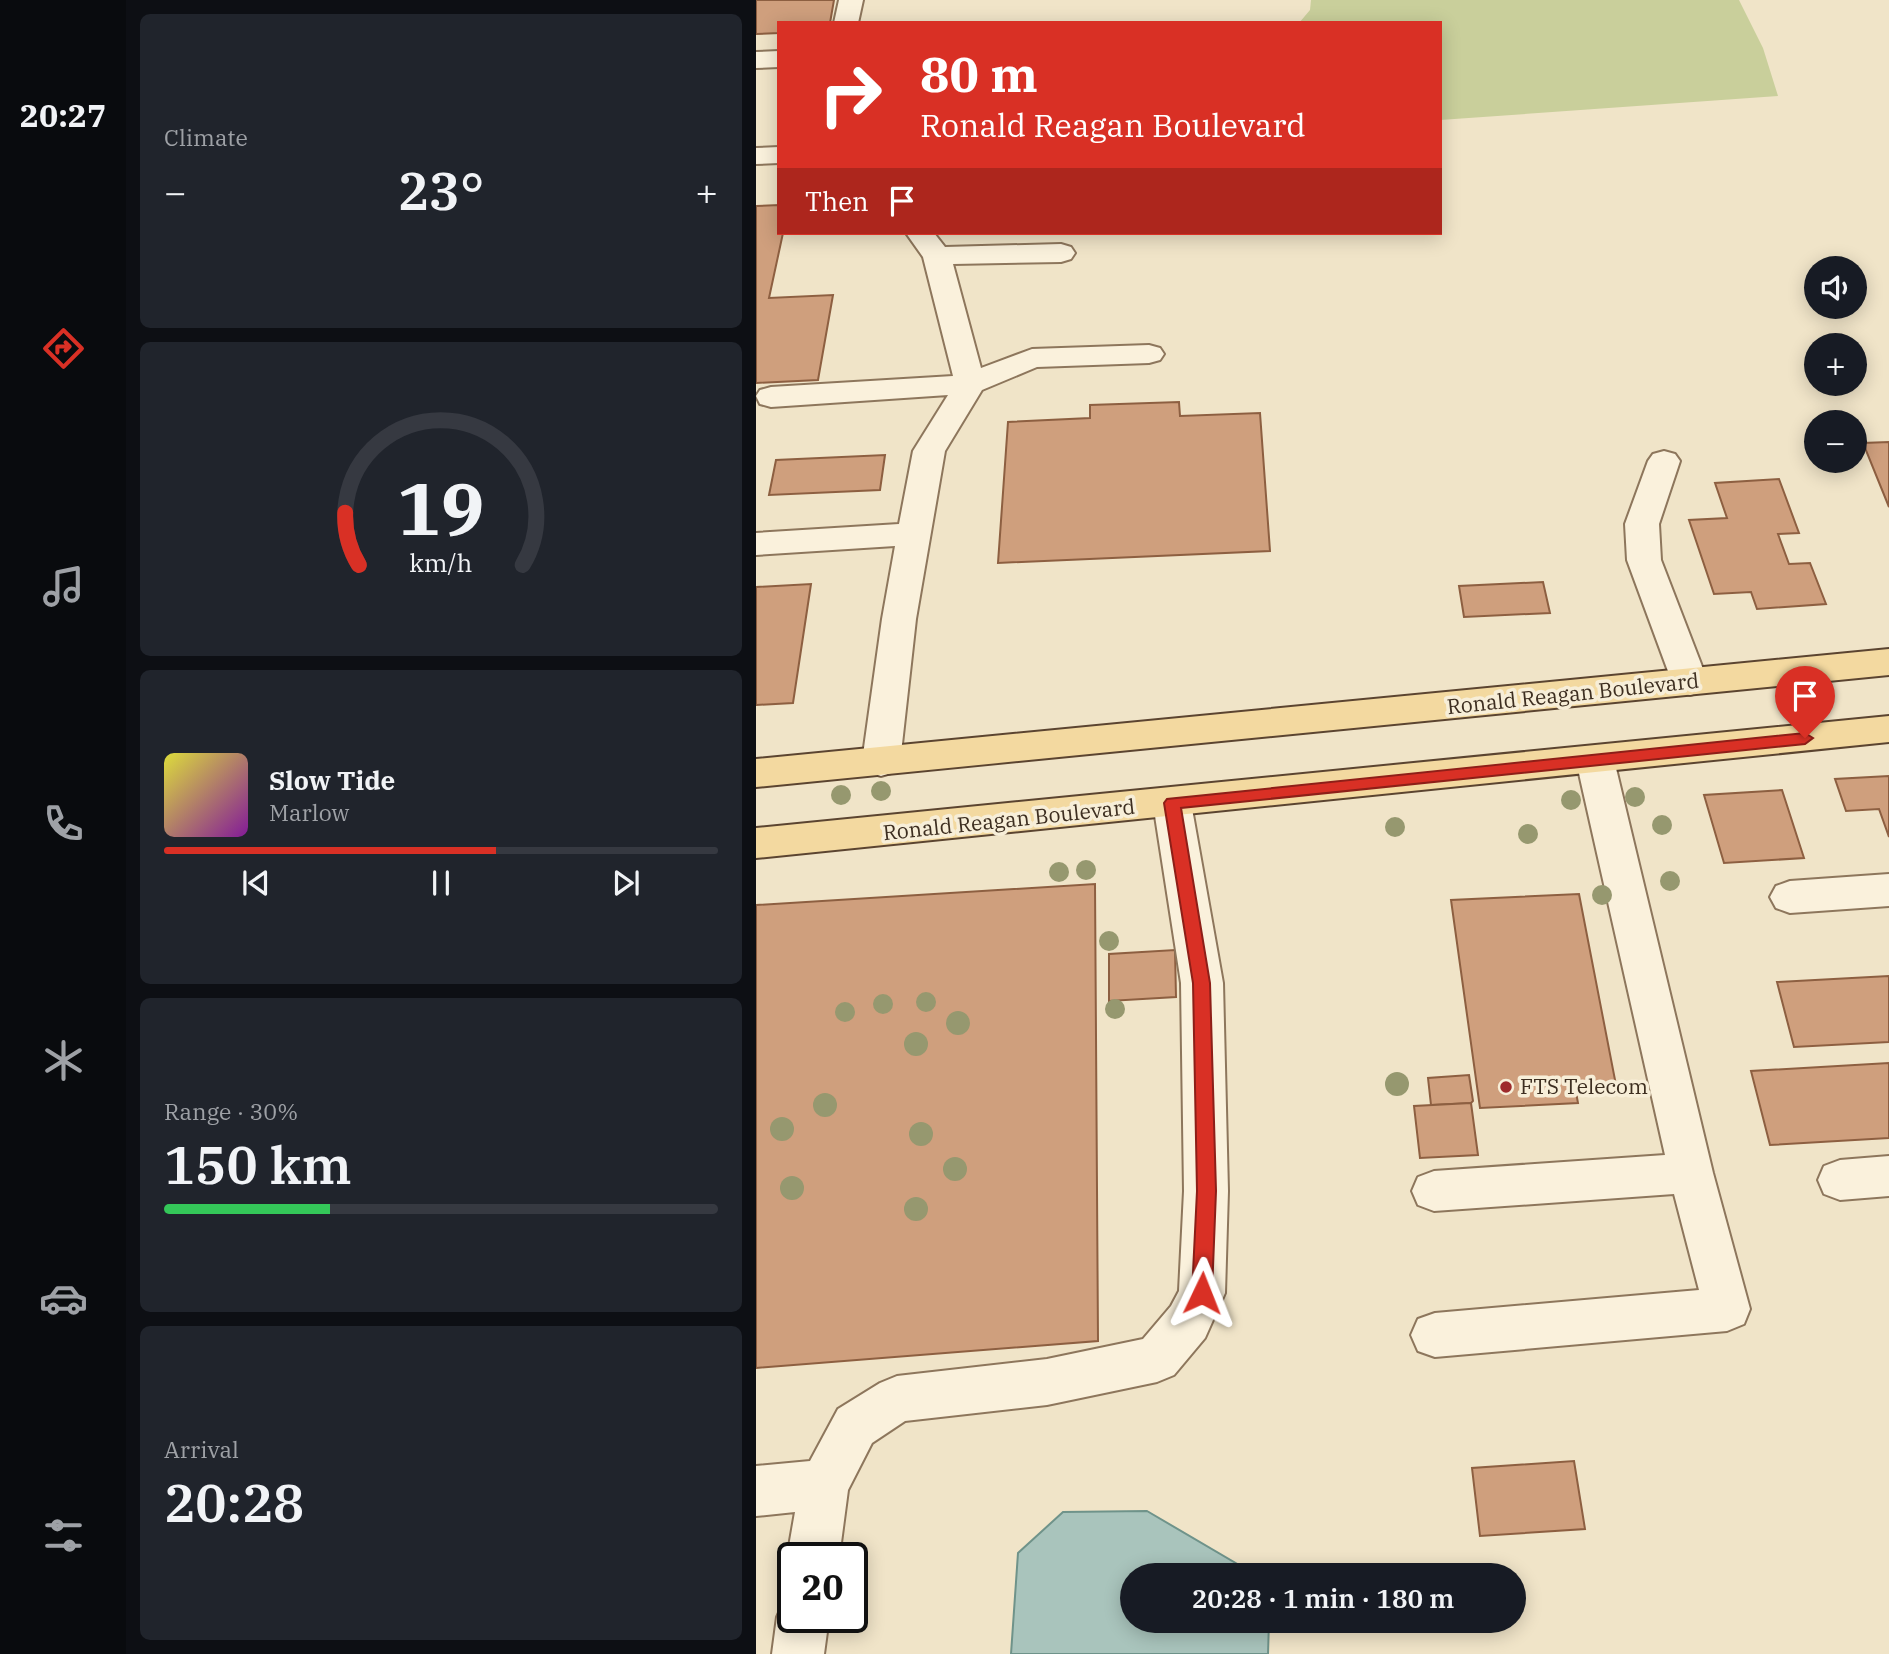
<!DOCTYPE html>
<html lang="en">
<head>
<meta charset="utf-8">
<style>
	:root { --surface:#171b24; --page:#20242c; --text:#f1f3f6; --muted:#9ea1a6; --line:#363941; --accent:#d93025 }
	body { margin:0; font-family:"IBM Plex Serif",serif; background:var(--page); color:var(--text); height:100vh; display:flex; flex-direction:column; font-size:26px; white-space:nowrap }
	* { box-sizing:border-box; margin:0 }
	p { font-size:23px; color:var(--muted) }
	.icon { flex:none; width:38px; height:38px; fill:none; stroke:currentColor; stroke-width:2; stroke-linecap:round; stroke-linejoin:round }
	.map { position:relative; flex:1; overflow:hidden }
	.sheet { display:flex; flex-direction:column; gap:14px; padding:14px; background:#0d0f14; width:630px }
	.sheet>* { flex:none }
	.banner { position:absolute; left:21px; top:21px; width:665px; height:214px; border-radius:0px; box-shadow:0 4px 18px #0003; background:#d93025; color:#fff; overflow:hidden }
	.tools { position:absolute; left:1048px; top:256px; display:grid; gap:14px }
	.tools a { display:grid; place-items:center; width:63px; height:63px; border-radius:50%; background:var(--surface); box-shadow:0 4px 18px #0003; font-size:35px }
	.speed { position:absolute; left:21px; top:1542px; display:flex; gap:14px; font-size:35px; font-weight:700; text-align:center }
	.speed>* { display:grid; place-content:center; width:91px; height:91px; border-radius:50%; background:var(--surface); box-shadow:0 4px 18px #0003; line-height:1 }
	.speed .limit { border:4px solid #111; border-radius:10px; background:#fff; color:#111 }
	.pin { position:absolute; display:grid; place-items:center; width:60px; height:60px; color:#fff; margin:-72px -30px; border-radius:50% 50% 50% 0; rotate:-45deg; box-shadow:0 0 7px #0007 }
	.pin .icon { rotate:45deg }
	.me { position:absolute; width:77px; margin:-38px; rotate:2deg; stroke-linejoin:round; filter:drop-shadow(0 0 5px #0008) }
	.turn { display:flex; align-items:center; gap:24px; height:147px; padding:0 28px; font-size:32px }
	.turn .icon { width:91px; height:91px; stroke-width:2.5 }
	.turn b { display:block; font-size:49px; line-height:60px }
	.then { display:flex; align-items:center; height:66px; padding:0 28px; background:#0003; gap:14px; font-size:26px }
	.big { font-size:52px; font-weight:600; line-height:1.1 }
	.sheet .card { flex:1; display:flex; flex-direction:column; justify-content:center; gap:10px; min-width:0; padding:0 24px; border-radius:10px; background:var(--page) }
	.sheet .dial { align-items:center; gap:0 }
	.dial svg { height:182px; overflow:visible; fill:none; stroke:var(--line); stroke-width:7; stroke-linecap:round; text-anchor:middle }
	.dial text { fill:var(--text); stroke:none }
	.song { display:flex; align-items:center; gap:21px }
	.cover { width:84px; height:84px; border-radius:10px; background:linear-gradient(135deg,hsl(60 70% 55%),hsl(290 70% 35%)) }
	.played { height:7px; border-radius:4px; background:linear-gradient(90deg,var(--accent) 60%,var(--line) 60%) }
	.keys { display:flex; justify-content:space-around; direction:ltr }
	.heat { display:flex; justify-content:space-between; align-items:center; font-size:38px; direction:ltr }
	.charge { height:10px; border-radius:5px; background:linear-gradient(90deg,#34c759 30%,var(--line) 0) }
	.trip { position:absolute; left:364px; top:1563px; width:406px; height:70px; border-radius:35px; background:var(--surface); box-shadow:0 4px 18px #0003; font-weight:600; line-height:70px; text-align:center }
	main { display:flex; flex:1; min-height:0 }
	.menu { display:flex; flex-direction:column; width:126px; justify-content:space-around; align-items:center; background:#090b0e; color:var(--muted) }
	.menu .icon { width:49px; height:49px }
	.menu .selected { color:var(--accent) }
	.menu b { font-size:32px; color:var(--text) }
	.map>svg:first-child { display:block }
	.green { fill:#c9cf9b }
	.water { fill:#a9c4bc; stroke:#6f938a; stroke-width:2 }
	.building { fill:#cf9f7d; stroke:#8d5f41; stroke-width:2 }
	.lines { fill:none; stroke-linecap:round; stroke-linejoin:round }
	.minor-casing { stroke:#8d765c; stroke-width:4 }
	.major-casing { stroke:#5b4430; stroke-width:4 }
	.minor { fill:#faf1dc; fill-rule:evenodd }
	.major { fill:#f3d9a0; fill-rule:evenodd }
	.tree { fill:#96986f }
	.route { fill:#d93025; stroke:#8d1f18; stroke-width:2 }
	.poi-dot { fill:#9e2a2b; stroke:#f7eed8; stroke-width:2.5 }
	.labels { text-anchor:middle; stroke-width:7; stroke-linejoin:round; paint-order:stroke }
	.street-label { font-size:21px; fill:#3d2e20; stroke:#f7eed8 }
	.poi-label { font-size:21px; fill:#3d2e20; stroke:#f7eed8; text-anchor:start }
</style>
</head>
<body>
<main>
<nav class="menu">
<b>20:27</b>
<svg class="icon selected" aria-label="directions" viewBox="0 0 24 24"><path d="M12 3l9 9-9 9-9-9zM9 14v-3h6M13 9l2 2-2 2"/></svg>
<svg class="icon" aria-label="music" viewBox="0 0 24 24"><path d="M9 18V5l10-2v13"/><circle cx="6" cy="18" r="3"/><circle cx="16" cy="16" r="3"/></svg>
<svg class="icon" aria-label="phone" viewBox="0 0 24 24"><path d="M5 4h4l2 5-3 2q2 4 5 5l2-3 5 2v4C11 20 4 13 5 4z"/></svg>
<svg class="icon" aria-label="climate" viewBox="0 0 24 24"><path d="M12 3v18M4 7l16 10M4 17L20 7"/></svg>
<svg class="icon" aria-label="car" viewBox="0 0 24 24"><path d="M5 17H2v-5l4-1 3-4h7l3 4 3 1v5h-3M9 17h6M6 11h13"/><circle cx="7" cy="17" r="2"/><circle cx="17" cy="17" r="2"/></svg>
<svg class="icon" aria-label="filters" viewBox="0 0 24 24"><path d="M4 7h16M4 17h16"/><circle cx="9" cy="7" r="2"/><circle cx="15" cy="17" r="2"/></svg>
</nav>
<section class="sheet">
<div class="card"><p>Climate</p>
<div class="heat"><a>−</a><b class="big">23°</b><a>+</a></div>
</div>
<div class="card dial"><svg viewBox="0 0 100 80">
<path d="M14 69A42 42 0 1 1 86 69"/>
<path d="M14 69A42 42 0 0 1 8 46" stroke="#d93025"/>
<text x="50" y="56" font-size="32" font-weight="700">19</text>
<text x="50" y="72" font-size="11">km/h</text>
</svg></div>
<div class="card">
<div class="song"><i class="cover"></i><div><b>Slow Tide</b><p>Marlow</p></div></div>
<div class="played"></div>
<div class="keys"><svg class="icon" aria-label="previous" viewBox="0 0 24 24"><path d="M18 5L8 12l10 7zM5 5v14"/></svg><svg class="icon" aria-label="pause" viewBox="0 0 24 24"><path d="M8 5v14M16 5v14"/></svg><svg class="icon" aria-label="next" viewBox="0 0 24 24"><path d="M6 5l10 7-10 7zM19 5v14"/></svg></div>
</div>
<div class="card"><p>Range · 30%</p><b class="big">150 km</b><div class="charge"></div></div>
<div class="card"><p>Arrival</p><b class="big">20:28</b></div>
</section>
<div class="map">
<svg width="1133" height="1654" viewBox="0 0 1133 1654">
	<rect width="100%" height="100%" fill="#f0e4c8"/>
	<polygon class="green" points="555,0 983,0 1007,48 1022,96 684,120 684,23 543,23 554,10"/>
	<polygon class="water" points="391,1511 500,1575 376,1575 376,1620 513,1621 512,1654 255,1654 262,1553 307,1512"/>
	<g class="building">
		<polygon points="0,0 78,0 74,23 23,23 23,33 0,34"/>
		<polygon points="23,205 23,233 27,233 13,298 77,295 62,380 0,383 0,206"/>
		<polygon points="423,402 424,416 504,413 514,551 242,563 252,422 334,418 334,405"/>
		<polygon points="1133,442 1133,507 1107,443"/>
		<polygon points="129,455 124,490 13,495 20,460"/>
		<polygon points="1023,479 1043,533 1022,534 1033,564 1054,563 1070,604 1001,609 995,592 958,594 933,520 971,518 959,483"/>
		<polygon points="787,582 794,613 708,617 703,586"/>
		<polygon points="55,584 37,703 0,705 0,587"/>
		<polygon points="1133,776 1133,837 1123,809 1090,811 1079,779"/>
		<polygon points="1026,790 1048,858 968,863 948,795"/>
		<polygon points="339,884 342,1341 0,1368 0,905"/>
		<polygon points="823,894 860,1085 819,1087 822,1103 724,1108 695,900"/>
		<polygon points="419,950 420,997 353,1001 353,954"/>
		<polygon points="1133,976 1133,1042 1038,1047 1021,982"/>
		<polygon points="1133,1063 1133,1138 1014,1145 995,1071"/>
		<polygon points="713,1075 717,1101 715,1103 675,1105 672,1078"/>
		<polygon points="715,1103 722,1155 664,1158 658,1106"/>
		<polygon points="818,1461 829,1529 724,1536 716,1468"/>
	</g>
	<g class="lines">
		<g class="minor-casing">
			<g id="minor">
				<polygon points="83,0 107,0 102,23 78,23"/>
				<polygon points="23,51 23,67 0,68 0,52"/>
				<polygon points="23,147 23,163 0,164 0,148"/>
				<polygon points="150,233 178,233 189,247 305,244 315,247 319,253 315,259 305,262 197,264 225,368 276,349 393,345 404,348 408,354 404,360 393,363 281,367 226,390 189,451 160,619 144,762 138,772 125,776 112,772 106,762 126,619 139,546 0,555 0,533 143,524 157,451 192,395 15,407 4,404 0,396 4,390 15,387 197,376 167,257"/>
				<polygon points="908,451 919,454 924,461 903,524 905,560 952,682 947,691 934,695 921,691 916,682 871,560 869,524 892,461 897,454"/>
				<polygon points="839,746 852,750 858,760 957,1173 994,1309 988,1324 971,1331 679,1357 662,1351 655,1335 662,1319 679,1313 943,1290 918,1194 678,1211 662,1205 656,1191 662,1177 678,1171 909,1155 820,760 826,750"/>
				<polygon points="416,789 429,793 435,803 467,983 472,1191 469,1293 449,1338 418,1375 401,1382 291,1405 149,1421 116,1443 92,1490 83,1558 37,1558 37,1571 31,1558 39,1512 0,1516 0,1466 54,1461 82,1409 124,1383 141,1376 291,1359 387,1339 415,1306 423,1291 428,1191 425,983 397,803 403,793"/>
				<polygon points="1133,874 1133,906 1034,913 1020,908 1014,897 1020,886 1034,881"/>
				<polygon points="1133,1156 1133,1196 1084,1200 1068,1194 1062,1180 1068,1166 1084,1160"/>
				<polygon points="37,1595 37,1617 73,1617 68,1654 16,1654 21,1617 29,1599"/>
			</g>
		</g>
		<g class="major-casing">
			<g id="major">
				<polygon points="1133,649 1133,675 0,787 0,759"/>
				<polygon points="1133,716 1133,742 0,858 0,828"/>
			</g>
		</g>
		<use href="#minor" class="minor"/>
		<use href="#major" class="major"/>
	</g>
	<g class="tree">
		<circle cx="125" cy="791" r="10"/>
		<circle cx="85" cy="795" r="10"/>
		<circle cx="879" cy="797" r="10"/>
		<circle cx="815" cy="800" r="10"/>
		<circle cx="906" cy="825" r="10"/>
		<circle cx="639" cy="827" r="10"/>
		<circle cx="772" cy="834" r="10"/>
		<circle cx="330" cy="870" r="10"/>
		<circle cx="303" cy="872" r="10"/>
		<circle cx="914" cy="881" r="10"/>
		<circle cx="846" cy="895" r="10"/>
		<circle cx="353" cy="941" r="10"/>
		<circle cx="170" cy="1002" r="10"/>
		<circle cx="127" cy="1004" r="10"/>
		<circle cx="359" cy="1009" r="10"/>
		<circle cx="89" cy="1012" r="10"/>
		<circle cx="202" cy="1023" r="12"/>
		<circle cx="160" cy="1044" r="12"/>
		<circle cx="641" cy="1084" r="12"/>
		<circle cx="69" cy="1105" r="12"/>
		<circle cx="26" cy="1129" r="12"/>
		<circle cx="165" cy="1134" r="12"/>
		<circle cx="199" cy="1169" r="12"/>
		<circle cx="36" cy="1188" r="12"/>
		<circle cx="160" cy="1209" r="12"/>
	</g>
	<polygon class="route" points="1049,733 1057,738 1049,744 425,808 454,983 460,1191 456,1293 453,1300 446,1302 439,1300 436,1293 441,1191 437,983 408,803 411,799"/>
	<circle class="poi-dot" cx="750" cy="1087" r="7"/>
	<g class="labels">
		<g class="street-label">
			<text transform="translate(817 694) rotate(-6)" y="7">Ronald Reagan Boulevard</text>
			<text transform="translate(253 820) rotate(-6)" y="7">Ronald Reagan Boulevard</text>
		</g>
		<g class="poi-label">
			<text x="764" y="1094">FTS Telecom</text>
		</g>
	</g>
</svg>
<div class="tools">
<a><svg class="icon" aria-label="sound" viewBox="0 0 24 24"><path d="M4 9h4l5-4v14l-5-4H4zM17 9q2 3 0 6"/></svg></a>
<a>+</a>
<a>−</a>
</div>
<div class="speed"><div class="limit">20</div></div>
<div class="pin" style="left:1049px;top:738px;background:#d93025"><svg class="icon" aria-label="arrive" viewBox="0 0 24 24"><path d="M6 21V4h12l-3 4 3 4H6"/></svg></div>
<svg class="me" style="left:446px;top:1293px" viewBox="-20 -20 40 40"><path d="M0-17L14 15 0 8-14 15z" fill="#d93025" stroke="#fff" stroke-width="4"/></svg>
<div class="trip">20:28 · 1 min · 180 m</div>
<div class="banner">
<div class="turn"><svg class="icon" aria-label="right" viewBox="0 0 24 24"><path d="M7 20v-9h11M14 6l5 5-5 5"/></svg><div><b>80 m</b>Ronald Reagan Boulevard</div></div>
<div class="then">Then<svg class="icon" aria-label="arrive" viewBox="0 0 24 24"><path d="M6 21V4h12l-3 4 3 4H6"/></svg></div>
</div>
</div>
</main>
</body>
</html>
